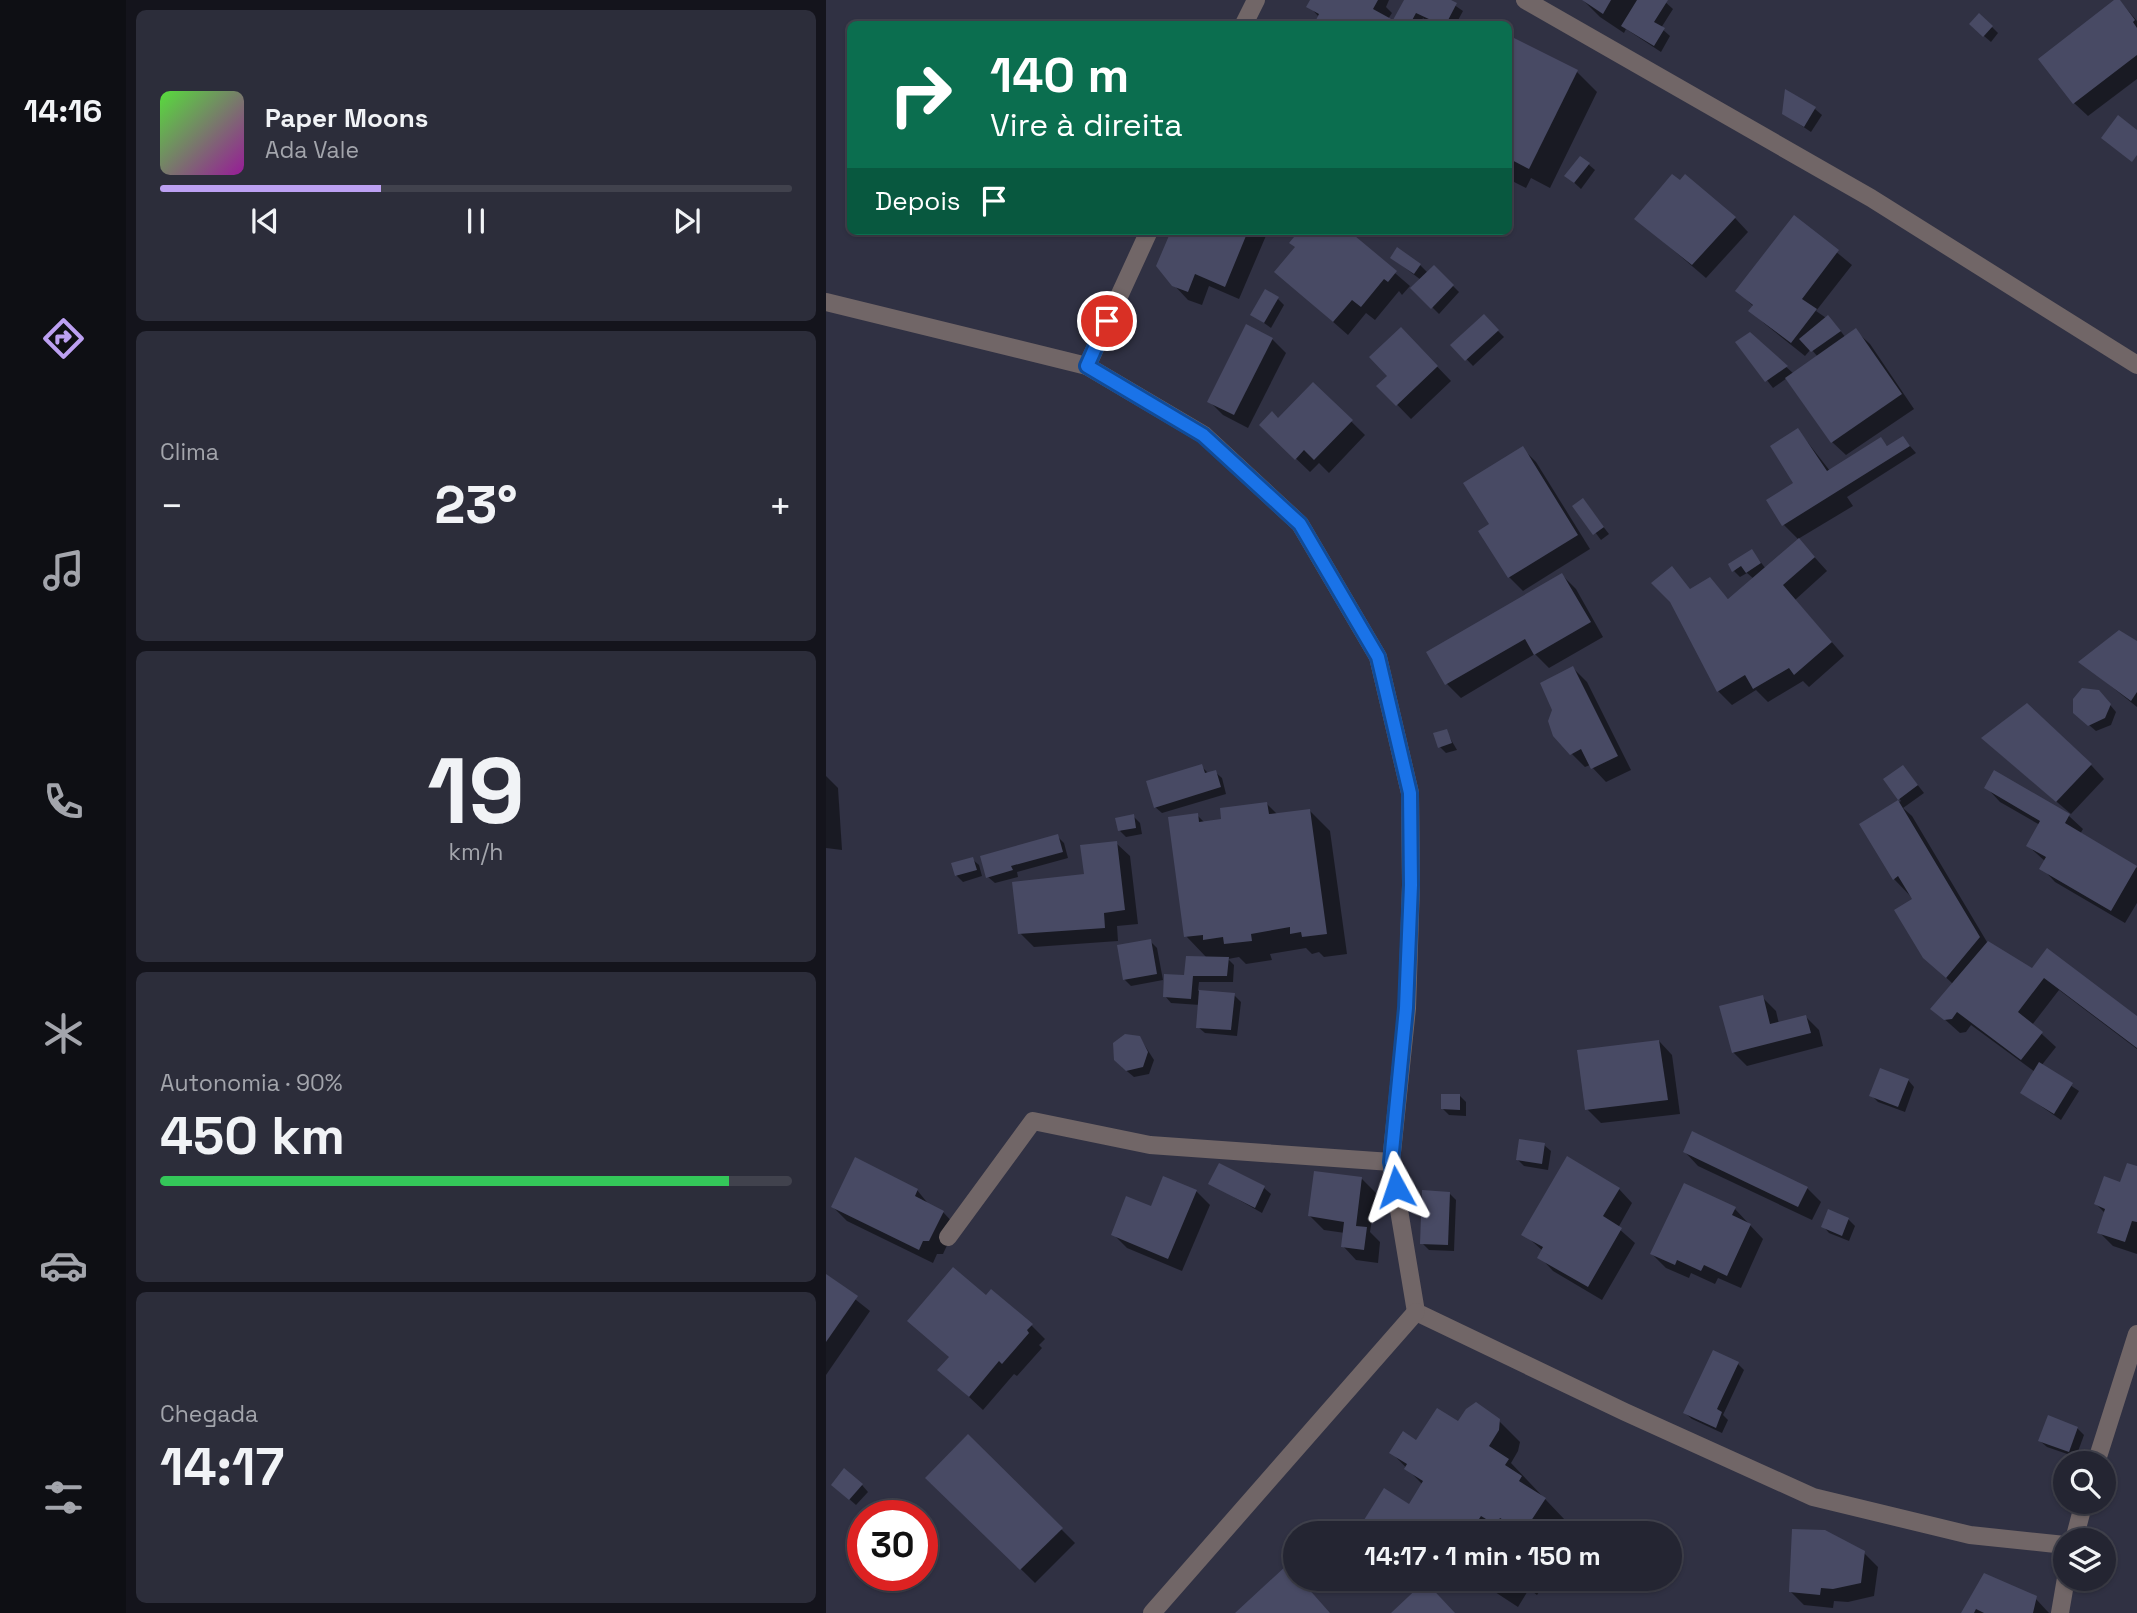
<!DOCTYPE html>
<html lang="pt">
<head>
<meta charset="utf-8">
<style>
	:root { --surface:#242532; --page:#2c2d3a; --text:#f1f3f6; --muted:#a3a5ac; --line:#41424d; --accent:#bca0f2 }
	body { margin:0; font-family:"Space Grotesk",sans-serif; background:var(--page); color:var(--text); height:100vh; display:flex; flex-direction:column; font-size:26px; white-space:nowrap }
	* { box-sizing:border-box; margin:0 }
	p { font-size:23px; color:var(--muted) }
	.icon { flex:none; width:38px; height:38px; fill:none; stroke:currentColor; stroke-width:2; stroke-linecap:round; stroke-linejoin:round }
	.map { position:relative; flex:1; overflow:hidden }
	.details { display:flex; flex-direction:column; gap:10px; padding:10px; background:#14141c; width:700px }
	.details>* { flex:none }
	.top-card { position:absolute; left:21px; top:21px; width:665px; height:214px; border-radius:10px; box-shadow:0 2px 5px #0004,0 0 0 2px var(--line); background:#0b6e4f; color:#fff; overflow:hidden }
	.fabs { position:absolute; left:1227px; top:1451px; display:grid; gap:14px }
	.fabs a { display:grid; place-items:center; width:63px; height:63px; border-radius:50%; background:var(--surface); box-shadow:0 2px 5px #0004,0 0 0 2px var(--line); font-size:35px }
	.speed { position:absolute; left:21px; top:1500px; display:flex; gap:14px; font-size:35px; font-weight:700; text-align:center }
	.speed>* { display:grid; place-content:center; width:91px; height:91px; border-radius:50%; background:var(--surface); box-shadow:0 2px 5px #0004,0 0 0 2px var(--line); line-height:1 }
	.speed .limit { border:10px solid #d22; background:#fff; color:#111 }
	.pin { position:absolute; display:grid; place-items:center; width:60px; height:60px; color:#fff; margin:-30px; border:4px solid #fff; border-radius:50%; box-shadow:0 2px 7px #0007 }
	.me { position:absolute; width:77px; margin:-38px; rotate:355deg; stroke-linejoin:round; filter:drop-shadow(0 0 5px #0008) }
	.turn { display:flex; align-items:center; gap:24px; height:147px; padding:0 28px; font-size:32px }
	.turn .icon { width:91px; height:91px; stroke-width:2.5 }
	.turn b { display:block; font-size:49px; line-height:60px }
	.then { display:flex; align-items:center; height:66px; padding:0 28px; background:#0003; gap:14px; font-size:26px }
	.big { font-size:52px; font-weight:800; line-height:1.1 }
	.details .tile { flex:1; display:flex; flex-direction:column; justify-content:center; gap:10px; min-width:0; padding:0 24px; border-radius:10px; background:var(--page) }
	.details .dial { align-items:center; gap:0 }
	.dial b { font-size:91px; line-height:1 }
	.song { display:flex; align-items:center; gap:21px }
	.cover { width:84px; height:84px; border-radius:10px; background:linear-gradient(135deg,hsl(110 70% 55%),hsl(300 70% 35%)) }
	.played { height:7px; border-radius:4px; background:linear-gradient(90deg,var(--accent) 35%,var(--line) 35%) }
	.keys { display:flex; justify-content:space-around; direction:ltr }
	.heat { display:flex; justify-content:space-between; align-items:center; font-size:38px; direction:ltr }
	.charge { height:10px; border-radius:5px; background:linear-gradient(90deg,#34c759 90%,var(--line) 0) }
	.trip { position:absolute; left:457px; top:1521px; width:399px; height:70px; border-radius:35px; background:var(--surface); box-shadow:0 2px 5px #0004,0 0 0 2px var(--line); font-weight:800; line-height:70px; text-align:center }
	main { display:flex; flex:1; min-height:0 }
	.dock { display:flex; flex-direction:column; width:126px; justify-content:space-around; align-items:center; background:#0e0f14; color:var(--muted) }
	.dock .icon { width:49px; height:49px }
	.dock .selected { color:var(--accent) }
	.dock b { font-size:32px; color:var(--text) }
	.map>svg:first-child { display:block }
	.shadow { fill:#0007 }
	.building { fill:#484a64 }
	.lines { fill:none; stroke-linecap:round; stroke-linejoin:round }
	.minor { stroke:#716667; stroke-width:18 }
	.route-casing { stroke:#114b97; stroke-width:18 }
	.route { stroke:#1a73e8; stroke-width:12 }
</style>
</head>
<body>
<main>
<nav class="dock">
<b>14:16</b>
<svg class="icon selected" aria-label="directions" viewBox="0 0 24 24"><path d="M12 3l9 9-9 9-9-9zM9 14v-3h6M13 9l2 2-2 2"/></svg>
<svg class="icon" aria-label="music" viewBox="0 0 24 24"><path d="M9 18V5l10-2v13"/><circle cx="6" cy="18" r="3"/><circle cx="16" cy="16" r="3"/></svg>
<svg class="icon" aria-label="phone" viewBox="0 0 24 24"><path d="M5 4h4l2 5-3 2q2 4 5 5l2-3 5 2v4C11 20 4 13 5 4z"/></svg>
<svg class="icon" aria-label="climate" viewBox="0 0 24 24"><path d="M12 3v18M4 7l16 10M4 17L20 7"/></svg>
<svg class="icon" aria-label="car" viewBox="0 0 24 24"><path d="M5 17H2v-5l4-1 3-4h7l3 4 3 1v5h-3M9 17h6M6 11h13"/><circle cx="7" cy="17" r="2"/><circle cx="17" cy="17" r="2"/></svg>
<svg class="icon" aria-label="filters" viewBox="0 0 24 24"><path d="M4 7h16M4 17h16"/><circle cx="9" cy="7" r="2"/><circle cx="15" cy="17" r="2"/></svg>
</nav>
<section class="details">
<div class="tile">
<div class="song"><i class="cover"></i><div><b>Paper Moons</b><p>Ada Vale</p></div></div>
<div class="played"></div>
<div class="keys"><svg class="icon" aria-label="previous" viewBox="0 0 24 24"><path d="M18 5L8 12l10 7zM5 5v14"/></svg><svg class="icon" aria-label="pause" viewBox="0 0 24 24"><path d="M8 5v14M16 5v14"/></svg><svg class="icon" aria-label="next" viewBox="0 0 24 24"><path d="M6 5l10 7-10 7zM19 5v14"/></svg></div>
</div>
<div class="tile"><p>Clima</p>
<div class="heat"><a>−</a><b class="big">23°</b><a>+</a></div>
</div>
<div class="tile dial"><b>19</b><p>km/h</p></div>
<div class="tile"><p>Autonomia · 90%</p><b class="big">450 km</b><div class="charge"></div></div>
<div class="tile"><p>Chegada</p><b class="big">14:17</b></div>
</section>
<div class="map">
<svg width="1311" height="1613" viewBox="0 0 1311 1613">
	<rect width="100%" height="100%" fill="#303143"/>
	<g class="shadow">
		<polygon points="486,0 563,0 560,7 566,13 562,19 568,23 580,0 621,0 637,11 630,24 605,24 597,18 594,24 490,24 493,17 483,6"/>
		<polygon points="757,0 837,0 847,9 835,28 844,36 835,52 800,29 798,33 774,17"/>
		<polygon points="1293,0 1311,21 1311,79 1262,116 1248,103"/>
		<polygon points="1166,27 1172,33 1165,42 1151,30"/>
		<polygon points="682,37 751,72 771,92 724,188 705,178 700,188 682,179"/>
		<polygon points="989,109 996,115 985,132 958,114"/>
		<polygon points="762,164 769,170 755,189 741,176"/>
		<polygon points="968,217 1026,265 990,311 1009,324 1020,338 1030,331 1044,344 1088,409 1020,455 1006,442 961,378 947,388 911,342 924,334 968,374 992,357 985,349 979,356 939,324 925,311 928,307 912,291"/>
		<polygon points="909,218 922,232 880,278 811,219"/>
		<polygon points="347,231 442,231 413,299 383,286 376,305 362,300 348,285"/>
		<polygon points="476,231 520,231 584,286 576,295 573,291 549,320 540,313 522,335 450,272 471,248"/>
		<polygon points="566,258 594,265 602,273 608,267 633,292 613,314 587,288 595,280"/>
		<polygon points="452,299 458,305 445,328 427,315"/>
		<polygon points="658,317 678,337 647,366 627,345"/>
		<polygon points="575,329 625,381 585,419 553,386 563,376"/>
		<polygon points="446,339 460,353 422,428 397,415 383,401"/>
		<polygon points="487,384 539,435 503,473 493,463 484,472 435,425 452,420"/>
		<polygon points="972,430 1004,471 1055,439 1062,447 1077,438 1090,453 1021,497 1027,506 972,539 958,525 942,501 969,483"/>
		<polygon points="696,448 710,462 764,549 697,591 683,577 665,524"/>
		<polygon points="757,501 783,534 775,540 749,506"/>
		<polygon points="973,540 1001,571 969,600 1018,656 983,687 977,681 942,702 930,690 906,705 892,691 865,591 883,579 903,600 928,579 921,573 914,577 908,571 926,551 940,569"/>
		<polygon points="736,575 750,589 777,637 723,668 709,654 635,698 621,684 602,653"/>
		<polygon points="1311,643 1311,707 1255,662"/>
		<polygon points="747,668 761,682 805,770 780,782 764,765 759,767 745,753"/>
		<polygon points="1279,699 1290,712 1285,725 1270,731 1256,719"/>
		<polygon points="620,731 631,750 620,753 614,747"/>
		<polygon points="1171,751 1265,765 1278,779 1245,814"/>
		<polygon points="375,766 383,774 389,772 396,778 400,794 336,813 329,807"/>
		<polygon points="1169,773 1243,816 1257,829 1254,834 1311,868 1311,903 1299,923 1229,882 1216,868 1220,862 1202,846 1214,825 1174,802 1161,788"/>
		<polygon points="1083,774 1098,793 1077,808 1086,816 1161,942 1206,970 1311,1019 1311,1049 1233,990 1206,1025 1230,1047 1215,1066 1253,1091 1235,1120 1196,1093 1209,1072 1145,1025 1140,1032 1134,1033 1106,1008 1127,984 1113,971 1088,900 1068,879 1035,824 1075,801 1059,780"/>
		<polygon points="0,776 12,788 16,850 0,848"/>
		<polygon points="441,804 452,815 484,811 504,831 521,954 498,957 493,952 486,954 480,948 444,954 446,960 420,964 413,957 402,959 408,965 407,982 373,982 372,991 408,995 415,1002 411,1036 379,1033 372,1027 374,1005 345,1003 339,996 381,958 360,936 371,815 379,823 397,820"/>
		<polygon points="307,816 314,823 316,834 300,837 294,831"/>
		<polygon points="231,836 238,843 242,858 191,872 192,877 169,883 162,877"/>
		<polygon points="290,843 304,856 312,924 291,926 292,941 208,947 194,933 260,876"/>
		<polygon points="146,859 153,865 156,876 137,882 130,875"/>
		<polygon points="324,941 331,948 337,980 305,986 298,979"/>
		<polygon points="936,997 950,1011 953,1024 980,1017 993,1030 997,1046 921,1066 907,1052"/>
		<polygon points="314,1038 328,1060 323,1074 308,1077 296,1067"/>
		<polygon points="833,1041 846,1055 854,1114 775,1123 761,1109"/>
		<polygon points="1082,1080 1088,1087 1079,1112 1052,1102 1045,1095"/>
		<polygon points="633,1095 640,1102 640,1116 623,1115 617,1109"/>
		<polygon points="718,1145 725,1151 722,1170 698,1166 691,1159"/>
		<polygon points="859,1152 981,1188 995,1202 986,1220 872,1166"/>
		<polygon points="1311,1168 1311,1254 1287,1246 1273,1232 1279,1213 1270,1204"/>
		<polygon points="536,1179 550,1193 544,1232 554,1242 552,1263 530,1260 517,1246 519,1233 498,1230 484,1216"/>
		<polygon points="385,1184 438,1188 445,1194 436,1213"/>
		<polygon points="793,1189 806,1203 792,1228 809,1243 776,1300 727,1271 714,1257 717,1251 698,1234"/>
		<polygon points="91,1190 104,1206 117,1212 130,1226 117,1254 111,1254 107,1263 21,1221 7,1207"/>
		<polygon points="370,1191 384,1205 356,1271 301,1248 287,1234 326,1208"/>
		<polygon points="623,1193 630,1200 628,1251 603,1250 596,1243"/>
		<polygon points="909,1209 937,1239 915,1288 892,1278 889,1284 865,1273 863,1278 840,1268 826,1254"/>
		<polygon points="1022,1219 1029,1226 1023,1241 1003,1233 997,1226"/>
		<polygon points="0,1276 44,1311 0,1375"/>
		<polygon points="161,1297 205,1325 219,1339 213,1345 216,1348 191,1376 188,1374 157,1410 114,1370 125,1358"/>
		<polygon points="912,1364 918,1370 897,1415 902,1420 896,1433 866,1419 859,1413"/>
		<polygon points="673,1421 694,1442 692,1451 685,1463 739,1520 730,1533 540,1533 535,1528 583,1506 597,1485 565,1452 633,1424"/>
		<polygon points="1251,1428 1258,1435 1250,1457 1221,1447 1214,1441"/>
		<polygon points="142,1436 249,1543 209,1583 102,1478"/>
		<polygon points="36,1485 42,1492 30,1505 14,1491"/>
		<polygon points="1038,1553 1052,1567 1048,1596 1022,1602 1008,1601 1007,1608 978,1605 964,1591"/>
		<polygon points="1159,1575 1209,1598 1223,1613 1137,1613"/>
		<polygon points="604,1578 637,1578 627,1593"/>
		<polygon points="655,1578 720,1578 721,1580 711,1595 703,1589 692,1607 669,1592"/>
	</g>
	<g class="building">
		<polygon points="484,0 552,0 547,9 567,20 578,0 625,0 631,3 620,24 603,24 605,20 590,13 584,24 488,24 493,14 480,7"/>
		<polygon points="756,0 785,0 777,14"/>
		<polygon points="811,0 842,0 828,22 839,28 828,46 795,26"/>
		<polygon points="1288,0 1294,0 1309,20 1307,22 1311,28 1311,55 1247,104 1212,59"/>
		<polygon points="1153,13 1167,26 1157,37 1143,24"/>
		<polygon points="682,35 752,70 703,169 682,158"/>
		<polygon points="959,89 990,107 978,127 956,114"/>
		<polygon points="1292,115 1311,130 1311,155 1306,162 1275,138"/>
		<polygon points="754,156 764,163 748,183 738,176"/>
		<polygon points="846,174 854,180 859,174 910,217 866,265 808,219"/>
		<polygon points="968,215 1013,250 976,299 991,309 965,343 922,311 927,305 909,291"/>
		<polygon points="345,231 422,231 399,287 369,274 362,292 346,286 330,266"/>
		<polygon points="473,231 523,231 571,271 562,282 558,279 535,307 526,300 507,322 448,272 469,247 463,243"/>
		<polygon points="571,247 595,264 588,274 564,258"/>
		<polygon points="608,265 628,285 605,309 584,288"/>
		<polygon points="439,289 453,297 438,323 424,315"/>
		<polygon points="658,314 673,330 639,361 624,345"/>
		<polygon points="1002,315 1015,331 985,352 973,339"/>
		<polygon points="420,324 447,338 408,415 381,402"/>
		<polygon points="575,327 612,366 570,406 550,386 561,376 543,357"/>
		<polygon points="1030,328 1076,394 1005,443 959,378"/>
		<polygon points="924,332 962,366 939,382 909,342"/>
		<polygon points="487,382 527,420 488,460 478,450 469,460 433,425 446,411 452,418"/>
		<polygon points="972,428 1001,471 1055,437 1061,446 1077,436 1084,446 956,526 940,500 967,483 944,446"/>
		<polygon points="697,446 752,535 682,578 652,531 663,524 637,483"/>
		<polygon points="757,498 778,527 767,535 746,506"/>
		<polygon points="973,538 989,557 957,585 1006,642 968,675 963,668 927,689 919,675 891,692 844,602 825,583 846,566 864,589 884,577 902,599"/>
		<polygon points="926,549 935,563 920,573 915,566 906,572 902,564"/>
		<polygon points="736,573 765,622 708,655 699,639 619,685 600,652"/>
		<polygon points="1293,630 1311,641 1311,692 1305,701 1252,662"/>
		<polygon points="747,666 792,756 765,769 755,749 744,755 727,736 722,721 726,710 714,683"/>
		<polygon points="1256,688 1273,690 1285,704 1279,718 1262,726 1247,713 1247,699"/>
		<polygon points="1201,703 1266,764 1230,802 1155,738"/>
		<polygon points="621,729 626,743 612,748 607,733"/>
		<polygon points="376,764 379,773 390,770 395,787 328,808 320,781"/>
		<polygon points="1077,765 1092,785 1072,800 1154,937 1120,978 1097,958 1068,910 1086,899 1072,876 1067,880 1033,824 1072,800 1057,779"/>
		<polygon points="1168,770 1244,814 1239,823 1311,866 1285,911 1213,869 1220,857 1200,846 1214,821 1158,788"/>
		<polygon points="441,802 443,814 484,809 501,934 476,937 475,932 464,934 464,927 425,934 426,941 398,944 397,937 377,940 377,935 358,937 342,817 372,813 373,822 395,819 394,808"/>
		<polygon points="308,814 310,828 292,831 289,818"/>
		<polygon points="232,834 237,852 185,866 187,870 160,878 154,856"/>
		<polygon points="291,841 299,910 278,913 279,928 192,934 186,882 258,874 254,845"/>
		<polygon points="147,857 151,870 129,876 125,863"/>
		<polygon points="325,939 331,974 297,980 291,945"/>
		<polygon points="1162,941 1206,968 1221,948 1311,1016 1311,1048 1218,978 1192,1012 1217,1032 1195,1060 1131,1012 1126,1019 1118,1020 1104,1009"/>
		<polygon points="360,956 403,957 401,976 367,976 365,999 337,997 338,974 358,975"/>
		<polygon points="373,990 409,993 405,1030 370,1028"/>
		<polygon points="937,995 944,1024 980,1015 985,1033 906,1053 893,1006"/>
		<polygon points="299,1034 314,1036 322,1052 317,1067 300,1071 288,1060 287,1043"/>
		<polygon points="833,1040 842,1100 759,1110 751,1050"/>
		<polygon points="1213,1062 1247,1083 1228,1114 1194,1093"/>
		<polygon points="1054,1068 1083,1079 1072,1107 1043,1096"/>
		<polygon points="615,1094 634,1094 634,1110 615,1109"/>
		<polygon points="866,1131 982,1187 972,1207 857,1152"/>
		<polygon points="693,1139 719,1143 716,1164 690,1160"/>
		<polygon points="741,1156 794,1188 777,1216 796,1228 762,1287 711,1258 717,1247 695,1235"/>
		<polygon points="29,1157 92,1189 89,1196 118,1211 103,1241 97,1241 93,1250 5,1207"/>
		<polygon points="393,1163 439,1186 429,1208 382,1184"/>
		<polygon points="1301,1163 1311,1166 1311,1222 1306,1221 1299,1242 1271,1233 1279,1209 1268,1204 1278,1176 1294,1182"/>
		<polygon points="488,1171 536,1177 530,1226 541,1227 538,1250 515,1247 518,1222 482,1216"/>
		<polygon points="337,1176 371,1190 342,1259 285,1235 300,1196 325,1206"/>
		<polygon points="858,1183 910,1207 906,1215 925,1224 901,1276 878,1265 875,1271 851,1260 849,1265 824,1254"/>
		<polygon points="596,1190 624,1192 622,1245 594,1244"/>
		<polygon points="1002,1209 1023,1218 1016,1236 995,1227"/>
		<polygon points="127,1267 160,1295 165,1289 207,1324 201,1330 203,1333 176,1364 173,1361 143,1397 111,1370 123,1357 81,1321"/>
		<polygon points="0,1274 32,1296 0,1342"/>
		<polygon points="887,1350 913,1362 891,1409 896,1412 890,1428 857,1413"/>
		<polygon points="650,1402 674,1419 673,1430 663,1446 683,1459 679,1465 696,1476 693,1481 720,1498 697,1533 671,1533 679,1521 674,1518 670,1525 655,1516 644,1533 541,1533 533,1528 558,1488 583,1504 597,1481 578,1469 581,1464 563,1453 577,1431 590,1440 611,1408 632,1421 640,1409"/>
		<polygon points="1222,1415 1252,1427 1243,1452 1212,1441"/>
		<polygon points="142,1434 237,1528 194,1570 99,1478"/>
		<polygon points="18,1468 37,1484 23,1500 5,1485"/>
		<polygon points="966,1529 999,1530 1039,1551 1035,1583 1007,1589 995,1588 994,1595 963,1592"/>
		<polygon points="461,1565 469,1578 473,1578 504,1613 409,1613"/>
		<polygon points="1158,1573 1211,1596 1207,1613 1158,1613 1150,1609 1148,1613 1135,1613"/>
		<polygon points="656,1578 677,1578 671,1588"/>
		<polygon points="599,1581 629,1613 565,1613"/>
	</g>
	<g class="lines">
		<g class="minor">
			<polyline points="699,0 1045,198 1311,365"/>
			<polyline points="418,24 430,0"/>
			<polyline points="0,302 261,366 378,435 474,524 552,657 584,793 585,885 581,1008 565,1162 590,1312 799,1412 987,1497 1144,1535 1239,1545"/>
			<polyline points="261,366 323,231"/>
			<polyline points="122,1237 207,1121 324,1145 565,1162"/>
			<polyline points="1270,1463 1311,1334"/>
			<polyline points="1248,1540 1258,1502"/>
			<polyline points="326,1613 590,1312"/>
			<polyline points="1234,1613 1240,1578"/>
		</g>
	</g>
	<g class="lines">
		<g class="route-casing">
			<polyline id="route" points="281,321 261,366 377,435 474,524 552,657 584,793 585,885 580,1008 565,1162 570,1187"/>
		</g>
		<use href="#route" class="route"/>
	</g>
</svg>
<div class="fabs">
<a><svg class="icon" aria-label="search" viewBox="0 0 24 24"><circle cx="10" cy="10" r="6"/><path d="M15 15l6 6"/></svg></a>
<a><svg class="icon" aria-label="layers" viewBox="0 0 24 24"><path d="M12 4l9 5-9 5-9-5zM3 14l9 5 9-5"/></svg></a>
</div>
<div class="speed"><div class="limit">30</div></div>
<div class="pin" style="left:281px;top:321px;background:#d93025"><svg class="icon" aria-label="arrive" viewBox="0 0 24 24"><path d="M6 21V4h12l-3 4 3 4H6"/></svg></div>
<svg class="me" style="left:570px;top:1187px" viewBox="-20 -20 40 40"><path d="M0-17L14 15 0 8-14 15z" fill="#1a73e8" stroke="#fff" stroke-width="4"/></svg>
<div class="trip">14:17 · 1 min · 150 m</div>
<div class="top-card">
<div class="turn"><svg class="icon" aria-label="right" viewBox="0 0 24 24"><path d="M7 20v-9h11M14 6l5 5-5 5"/></svg><div><b>140 m</b>Vire à direita</div></div>
<div class="then">Depois<svg class="icon" aria-label="arrive" viewBox="0 0 24 24"><path d="M6 21V4h12l-3 4 3 4H6"/></svg></div>
</div>
</div>
</main>
</body>
</html>
